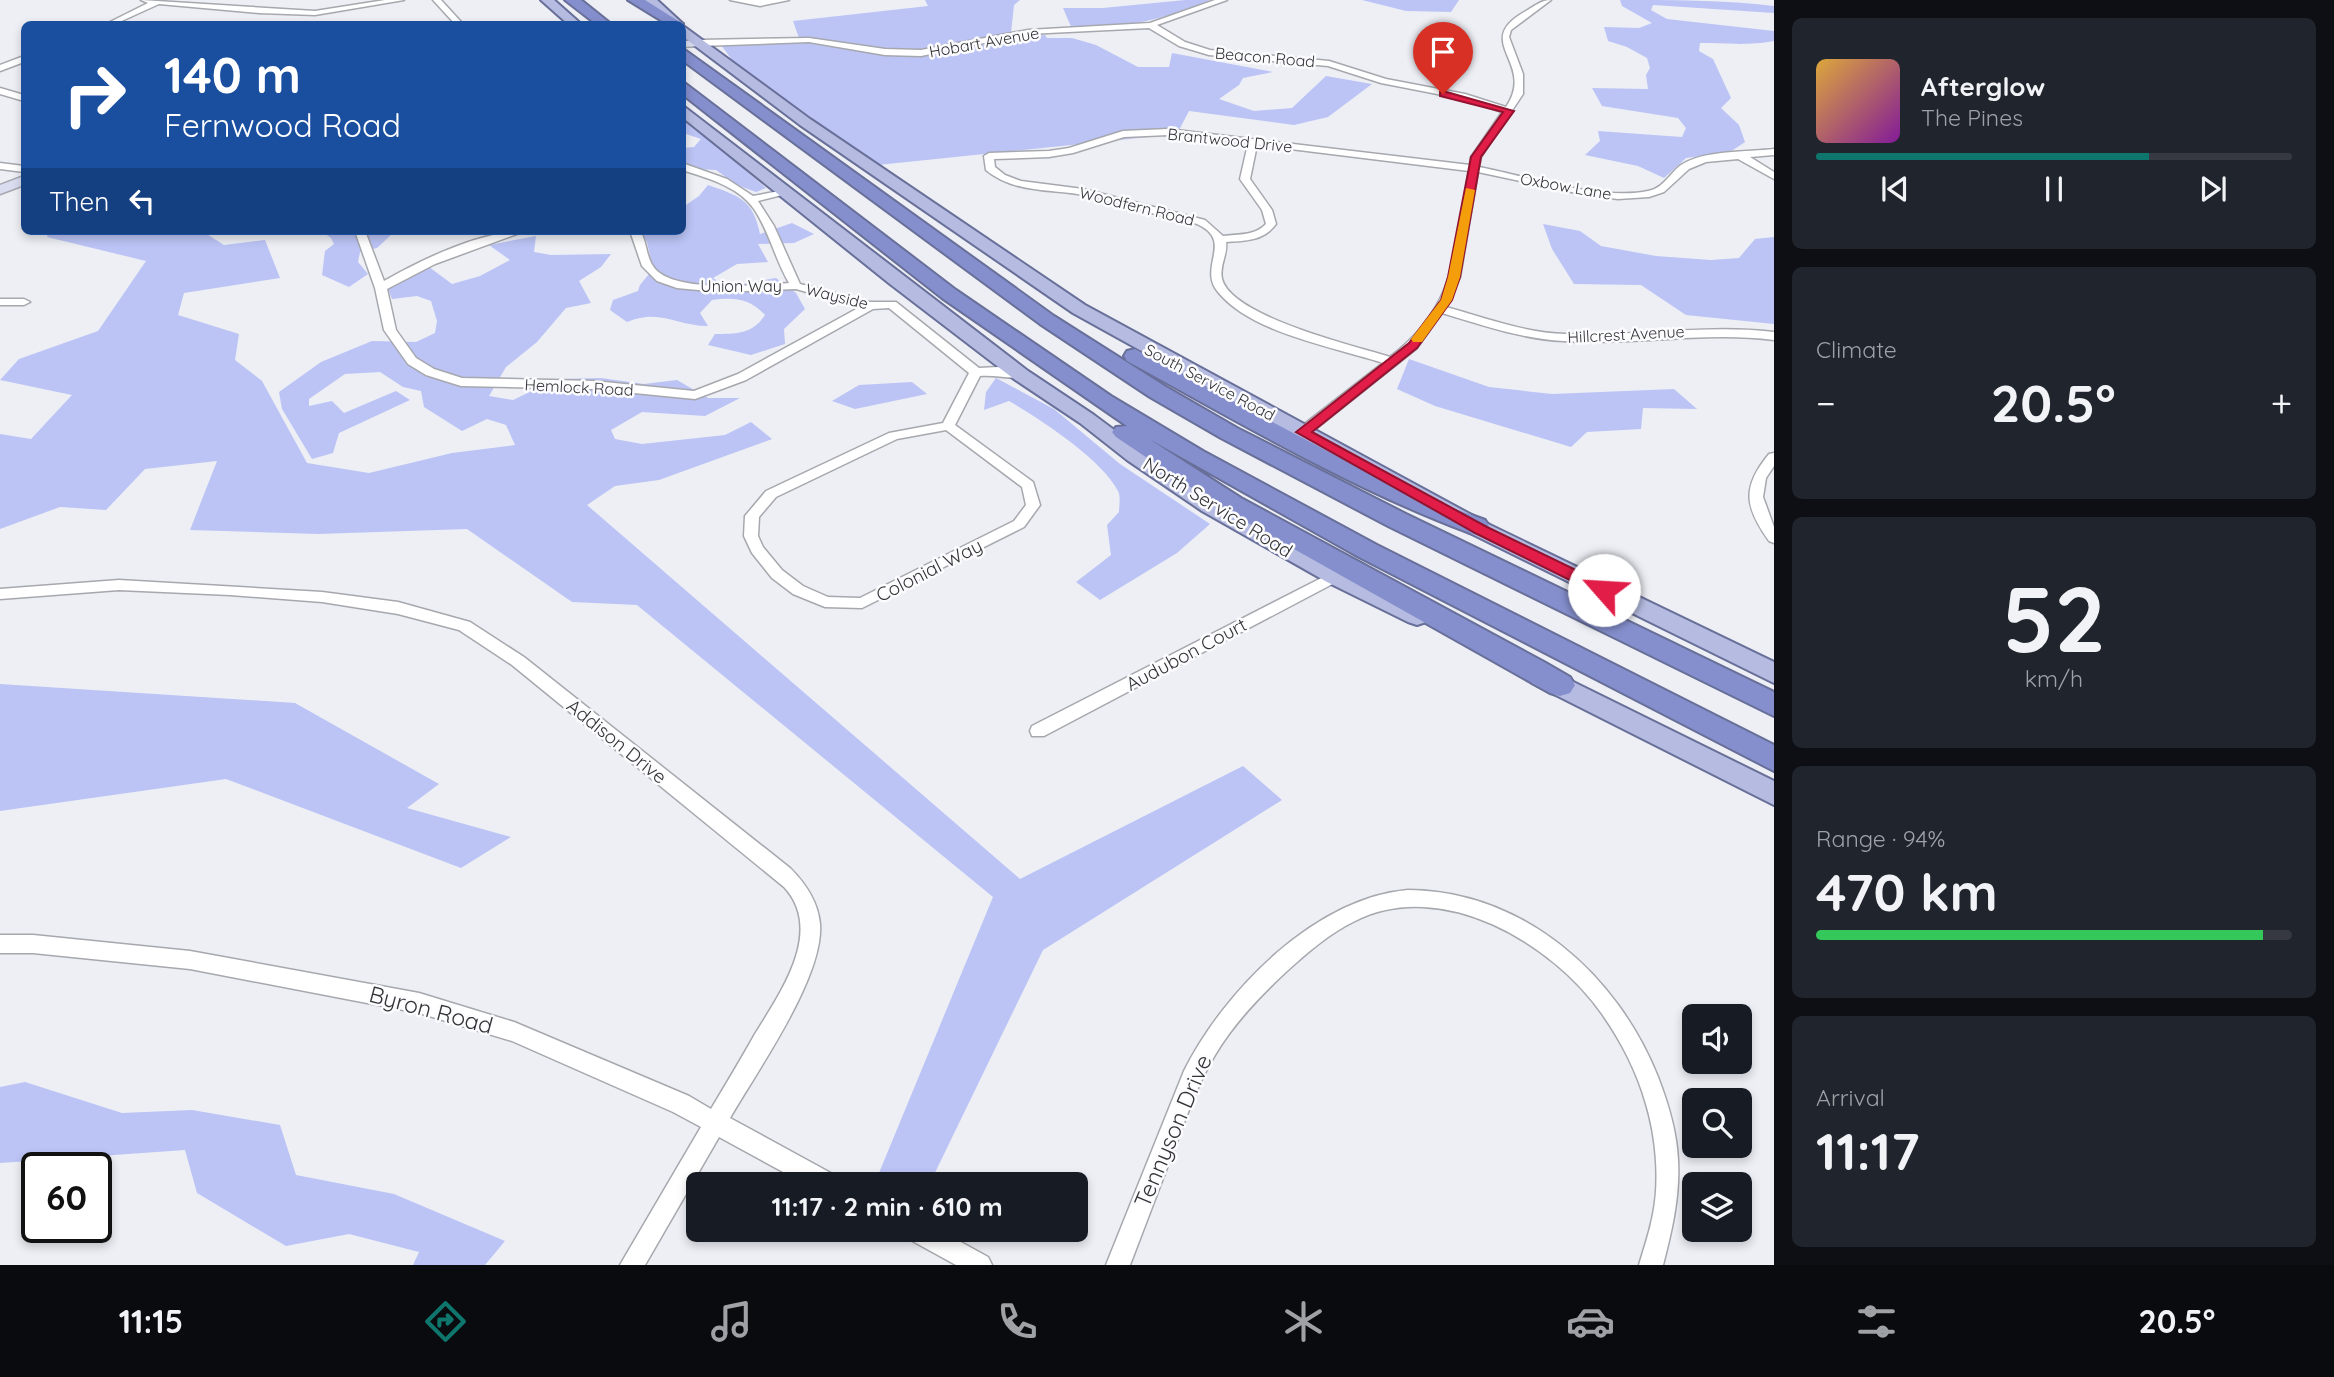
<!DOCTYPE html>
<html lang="en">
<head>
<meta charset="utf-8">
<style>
	:root { --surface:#171b24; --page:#20242c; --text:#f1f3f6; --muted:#9ea1a6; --line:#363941; --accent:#0f766e }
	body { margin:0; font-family:Quicksand,sans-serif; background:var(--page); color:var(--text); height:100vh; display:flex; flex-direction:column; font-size:26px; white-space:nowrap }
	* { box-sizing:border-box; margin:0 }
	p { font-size:23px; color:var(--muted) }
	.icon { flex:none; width:38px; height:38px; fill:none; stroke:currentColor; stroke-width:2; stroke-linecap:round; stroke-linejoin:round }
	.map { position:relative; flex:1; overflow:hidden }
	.sheet { display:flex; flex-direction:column; gap:18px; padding:18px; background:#0d0f14; width:560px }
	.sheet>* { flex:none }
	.hud { position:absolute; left:21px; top:21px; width:665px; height:214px; border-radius:10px; box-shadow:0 4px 10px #0003; background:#1a4fa0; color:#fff; overflow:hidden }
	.buttons { position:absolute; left:1682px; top:1004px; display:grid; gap:14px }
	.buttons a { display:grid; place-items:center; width:70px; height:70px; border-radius:10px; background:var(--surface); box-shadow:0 4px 10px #0003; font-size:35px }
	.speed { position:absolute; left:21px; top:1152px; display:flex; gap:14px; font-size:35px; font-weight:700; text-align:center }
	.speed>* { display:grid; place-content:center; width:91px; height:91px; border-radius:50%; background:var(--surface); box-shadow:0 4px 10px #0003; line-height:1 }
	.speed .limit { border:4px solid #111; border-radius:10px; background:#fff; color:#111 }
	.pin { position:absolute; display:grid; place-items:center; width:60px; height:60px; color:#fff; margin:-72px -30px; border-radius:50% 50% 50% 0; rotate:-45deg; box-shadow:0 0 7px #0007 }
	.pin .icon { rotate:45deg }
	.me { position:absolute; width:77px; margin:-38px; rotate:296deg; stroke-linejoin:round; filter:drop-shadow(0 0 5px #0008) }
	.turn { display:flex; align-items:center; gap:24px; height:147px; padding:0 28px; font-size:32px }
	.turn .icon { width:91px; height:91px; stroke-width:2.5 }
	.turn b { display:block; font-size:49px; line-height:60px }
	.then { display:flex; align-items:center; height:66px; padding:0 28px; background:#0003; gap:14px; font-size:26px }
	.big { font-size:52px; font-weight:700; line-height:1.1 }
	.sheet .card { flex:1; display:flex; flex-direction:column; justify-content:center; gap:10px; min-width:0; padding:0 24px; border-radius:10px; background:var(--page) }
	.sheet .dial { align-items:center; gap:0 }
	.dial b { font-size:91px; line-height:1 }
	.song { display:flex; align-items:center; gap:21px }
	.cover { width:84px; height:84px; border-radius:10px; background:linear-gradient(135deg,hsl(40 70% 55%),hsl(290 70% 35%)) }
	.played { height:7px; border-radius:4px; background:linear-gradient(90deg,var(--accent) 70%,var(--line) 70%) }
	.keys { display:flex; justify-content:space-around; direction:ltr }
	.heat { display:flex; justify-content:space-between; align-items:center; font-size:38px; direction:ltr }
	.charge { height:10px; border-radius:5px; background:linear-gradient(90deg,#34c759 94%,var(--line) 0) }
	.trip { position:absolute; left:686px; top:1172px; width:402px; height:70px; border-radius:10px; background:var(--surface); box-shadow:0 4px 10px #0003; font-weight:700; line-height:70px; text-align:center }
	.dock { display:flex; height:112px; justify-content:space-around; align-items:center; background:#090b0e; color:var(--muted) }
	.dock .icon { width:49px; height:49px }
	.dock .active { color:var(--accent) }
	.dock b { font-size:32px; color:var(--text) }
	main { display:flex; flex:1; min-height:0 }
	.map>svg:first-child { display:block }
	.green { fill:#bbc4f5 }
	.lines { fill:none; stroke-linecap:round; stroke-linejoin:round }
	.street-casing { stroke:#a6a8ae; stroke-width:3 }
	.secondary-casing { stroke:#a6a8ae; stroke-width:3 }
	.primary-casing { stroke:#686f98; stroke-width:4 }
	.highway-casing { stroke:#686f98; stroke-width:4 }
	.street { fill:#fff; fill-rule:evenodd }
	.secondary { fill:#daddf0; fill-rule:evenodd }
	.primary { fill:#b6bce1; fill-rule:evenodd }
	.highway { fill:#858fcd; fill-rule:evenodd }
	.route { fill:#e11d48; stroke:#92132f; stroke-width:2 }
	.slow { fill:#f59e0b }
	.labels { text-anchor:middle; stroke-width:5; stroke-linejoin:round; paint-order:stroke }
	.far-street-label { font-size:16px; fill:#333436; stroke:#fcfcff }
	.street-label { font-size:19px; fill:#333436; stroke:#fcfcff }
	.near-street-label { font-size:23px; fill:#333436; stroke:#fcfcff }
</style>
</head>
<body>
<main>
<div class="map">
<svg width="1774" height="1265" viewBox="0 0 1774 1265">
	<rect width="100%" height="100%" fill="#edeff5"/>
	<g class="green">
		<polygon points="925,0 1020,0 1014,5 1011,33 931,49 897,50 799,38 793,21 928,6"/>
		<path d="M1185,0H1210C1160,22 1126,26 1072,29L1063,8H1103Z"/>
		<polygon points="1362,0 1459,0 1451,12 1406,11"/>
		<path d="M1620,0C1669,0 1726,0 1774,6V13L1653,5L1651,10L1667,19L1774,31V41C1745,46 1728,43 1700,43L1699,51L1713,59L1731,98L1721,108L1739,125L1745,142L1730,152L1686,158L1664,178L1638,166L1585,155L1600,141L1598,131L1682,137L1686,128L1678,118L1602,106L1592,88L1648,89L1646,75L1650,68L1647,58L1627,47L1608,41L1604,27L1639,28L1652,23L1622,6Z"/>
		<polygon points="1045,35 1047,38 1072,38 1096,45 1138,67 1169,67 1172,53 1273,72 1243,78 1239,85 1219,99 1254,111 1292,108 1326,76 1372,84 1328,117 1294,125 1189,111 1177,134 878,165 735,64 721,45 801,42 885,55 936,55 1020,37"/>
		<polygon points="683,118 766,188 756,192 737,185 716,170 695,169 683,164 683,148 694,147 701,139 683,133"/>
		<path d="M708,185C739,196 753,199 760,234L792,223L814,234L794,243L758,244L768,262L737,264L713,278L726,287L776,278L796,293L805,309L784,329L785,344L751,355L708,345L715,334C737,334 753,334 765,315C750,298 733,297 712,300L700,313L708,326C677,326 660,308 627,322L610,310L613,300L638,291L640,285L653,269L647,242L638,231H682L683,207L699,196Z"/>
		<polygon points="1543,224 1580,231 1601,246 1656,256 1711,260 1739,258 1755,239 1774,237 1774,324 1686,315 1641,285 1574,284 1552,249"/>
		<polygon points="49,231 202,231 224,245 265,240 280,278 184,293 178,315 239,334 235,360 262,381 307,463 369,473 452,453 515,445 506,425 487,419 462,431 424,407 421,391 403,387 380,372 345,374 309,399 309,406 332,401 344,413 396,391 410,400 339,433 333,453 312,459 282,409 279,392 321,362 372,341 416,342 435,333 437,321 431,301 417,296 392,299 388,289 429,267 452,284 480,276 510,260 489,245 536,236 534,252 551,255 611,254 601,267 579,281 591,303 566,308 537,342 506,367 489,396 513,400 557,379 601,378 644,384 677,380 708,398 740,398 705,416 642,412 611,430 615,439 642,444 725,435 751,422 772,439 659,480 615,486 587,505 1020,879 1243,766 1282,800 1043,950 929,1185 874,1185 993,897 637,605 572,602 467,529 318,534 190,530 217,461 145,469 106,510 60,507 0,529 0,434 31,439 72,395 0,380 19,359 98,331 146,261 47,237"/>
		<polygon points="321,231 391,231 393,233 377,248 360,252 358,262 368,274 349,287 322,275 325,251 334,244 331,238"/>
		<polygon points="1409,359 1489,387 1552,394 1674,389 1697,409 1643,408 1641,429 1587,432 1571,447 1435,406 1397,389"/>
		<path d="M996,378L1054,409L1120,464L1210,524L1177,553L1100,600L1076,582L1111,555L1107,525L1119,512C1119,506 1121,496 1118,491C1102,459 1040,419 1009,401L984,410L986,392Z"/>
		<polygon points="912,382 927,394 855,409 832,401 859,385"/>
		<polygon points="0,684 295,703 439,784 407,808 511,837 461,868 226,779 0,811"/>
		<polygon points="25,1082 122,1113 192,1110 280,1125 296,1175 394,1194 505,1241 485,1265 413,1265 419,1252 349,1234 286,1246 197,1193 185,1150 0,1163 0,1087"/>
	</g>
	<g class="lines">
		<g class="street-casing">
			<g id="street">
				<polygon points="141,0 315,11 385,0 404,0 315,15 259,13 159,4 115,24 106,24 148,3"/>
				<polygon points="433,0 441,0 463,24 455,24"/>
				<polygon points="730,0 789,0 760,6"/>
				<path d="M1215,0H1227L1157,25L1185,42L1210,50L1329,61L1386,79L1465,94L1506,107C1537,62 1470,42 1526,11C1535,6 1541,0 1551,0L1511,30L1509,37L1523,74V94L1481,157L1479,167C1526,176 1602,201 1648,191C1664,188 1669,174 1681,165C1703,150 1748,152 1774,149V155L1750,157L1774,172V179L1738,159L1706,162L1689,169L1664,192L1649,197L1618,199L1581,194L1478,172L1460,277L1446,307C1486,318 1525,333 1566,334C1636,337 1704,324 1774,332V340C1703,331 1634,346 1563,341C1522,339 1482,325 1442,313L1417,348L1308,435H1298V429L1383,363C1334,347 1251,333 1218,292C1197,267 1235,241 1197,224C1184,219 1169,217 1155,214C1131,207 1107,200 1083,195C1049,189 1014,193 986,170L984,156L989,153L1049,151L1069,148L1123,131L1168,129L1470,165L1471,157L1502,112L1463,99L1381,83L1328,66L1209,55L1179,46L1149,28L1028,34L921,56L885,55L809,42L700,46L696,43L700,40L809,38L885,49L921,50L1028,30L1150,23ZM1168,135L1248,144L1240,179L1262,210L1266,224C1254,236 1239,234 1223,236L1205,220L1083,189L1021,181L1005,175L995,167L994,159L1049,157L1073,153L1124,137ZM1257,145L1469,171C1462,205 1456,270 1440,299C1429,321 1410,342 1390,357C1355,346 1232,317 1222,279C1219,266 1228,254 1226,242C1245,241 1264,241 1276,224L1272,210L1250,179Z"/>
				<polygon points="24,56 24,62 0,71 0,65"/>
				<polygon points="0,88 24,95 24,101 0,94"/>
				<polygon points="0,163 24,166 24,172 0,169"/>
				<path d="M682,163L727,179L753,196L790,189V193L758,201L774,226L800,284L870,302H896L979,368L998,367L1025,372V378C1011,379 995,375 980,376L955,425L1033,482L1040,505L1024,527L862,608L825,607L793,594L772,578L752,553L744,536L745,516L766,491L889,433L943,423L969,373L889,308L873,309L746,380L695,399L594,389L461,386L426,375L408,364L384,330L375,288L355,231H365L384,281C423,259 481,231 525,231L435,264L387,289L396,330L416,358L434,369L462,378L594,381L694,391L738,374L860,307L796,289L719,292L677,288L657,281L642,266L630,231H640C647,242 646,256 653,266C670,294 760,285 789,283C775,259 769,231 754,209C738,186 707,178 682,170ZM946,430L1022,487L1026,505L1014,521L860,598L828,597L803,586L782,570L763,547L758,536L759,517L776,497L897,439Z"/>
				<polygon points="0,299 24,299 30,302 24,305 0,305"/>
				<path d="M1774,453V466L1766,478L1763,497L1774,527V543L1769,541C1745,507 1741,488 1769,454Z"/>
				<polygon points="1335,571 1340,572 1343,576 1340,580 1044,736 1032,736 1030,731 1032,726"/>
				<path d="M119,580L322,592L398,602L470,622L524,657L790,868C805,883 818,901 820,924C824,977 757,1071 730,1118L838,1177L841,1185H807L719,1137L645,1265H620L701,1127L673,1112L512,1041L419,1013L190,969L33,953H0V935H33L190,951L419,993L514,1022L689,1096L711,1109C726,1084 741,1059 755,1034C780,993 825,931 784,887L512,665L459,630L398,614L322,602L230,595L119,590L0,599V589Z"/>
				<path d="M1408,890C1523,891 1617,974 1658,1077C1668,1103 1677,1132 1678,1160C1680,1197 1672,1230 1663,1265H1639C1644,1248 1650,1231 1653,1214C1660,1180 1656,1137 1646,1104C1637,1072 1621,1041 1602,1014C1553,943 1441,877 1355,921C1330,933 1308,952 1287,971C1260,996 1234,1023 1215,1055C1198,1083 1187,1115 1175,1147C1160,1186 1145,1226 1130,1265H1106L1184,1071C1224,991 1315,898 1408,890Z"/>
				<polygon points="903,1230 939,1230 988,1257 992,1265 956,1265 907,1238"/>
			</g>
		</g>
		<g class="secondary-casing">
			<g id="secondary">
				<polygon points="682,41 700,40 706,43 700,46 682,47"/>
				<polygon points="24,176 24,185 0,194 0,185"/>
			</g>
		</g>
		<g class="primary-casing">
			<g id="primary">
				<polygon points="541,0 554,0 581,24 568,24"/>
				<polygon points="644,0 657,0 683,24 670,24"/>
				<polygon points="682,25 810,119 1085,305 1490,525 1774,662 1774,683 1474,535 1073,313 800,125 682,36"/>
				<polygon points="682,105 1028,371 1094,415 1141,450 1218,501 1343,570 1426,610 1429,616 1426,622 1417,625 1408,622 1327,582 1202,511 1127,460 1080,423 1014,379 890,284 682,117"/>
				<polygon points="1541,666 1774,781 1774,805 1532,683 1528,676 1532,669"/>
			</g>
		</g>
		<g class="highway-casing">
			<g id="highway">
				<polygon points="565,0 581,0 611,24 596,24"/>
				<polygon points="628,0 645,0 683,24 667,24"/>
				<polygon points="682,48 1054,316 1166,387 1237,428 1406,514 1774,692 1774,716 1388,526 1221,438 1150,397 1040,324 682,60"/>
				<polygon points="682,81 956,290 1111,396 1203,451 1377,545 1774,745 1774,771 1359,557 1149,439 1241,498 1544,662 1570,677 1575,685 1570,693 1560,696 1550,693 1223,509 1116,437 1112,432 1116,427 1127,426 942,298 682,94"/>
				<path d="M1135,349L1346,461L1420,496L1485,520L1489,526L1485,532L1476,535L1467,532C1348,487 1239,422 1127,361L1124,356L1127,351Z"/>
			</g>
		</g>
		<use href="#street" class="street"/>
		<use href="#secondary" class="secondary"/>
		<use href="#primary" class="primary"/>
		<use href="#highway" class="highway"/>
	</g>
	<polygon class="route" points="1443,91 1514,111 1481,157 1460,277 1452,300 1417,348 1312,432 1487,527 1609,586 1611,590 1609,594 1598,594 1477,534 1296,432 1409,343 1441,300 1448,277 1471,157 1503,112 1440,96 1440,92"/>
	<polygon class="slow" points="1466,188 1475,190 1460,277 1452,300 1422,342 1413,342 1411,339 1441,300 1448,277"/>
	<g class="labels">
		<g class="far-street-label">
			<text transform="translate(984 42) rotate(-10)" y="6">Hobart Avenue</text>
			<text transform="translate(1265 57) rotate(5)" y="6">Beacon Road</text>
			<text transform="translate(1230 140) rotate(6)" y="6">Brantwood Drive</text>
			<text transform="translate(1566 186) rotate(10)" y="6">Oxbow Lane</text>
			<text transform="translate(1137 206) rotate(14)" y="6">Woodfern Road</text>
			<text x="741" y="292">Union Way</text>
			<text transform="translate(837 296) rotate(14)" y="6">Wayside</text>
			<text transform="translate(1626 334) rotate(-3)" y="6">Hillcrest Avenue</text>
			<text transform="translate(1210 382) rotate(28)" y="6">South Service Road</text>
			<text transform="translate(579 387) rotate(3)" y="6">Hemlock Road</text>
		</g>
		<g class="street-label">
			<text transform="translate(1218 507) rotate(32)" y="7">North Service Road</text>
			<text transform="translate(929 570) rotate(-27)" y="7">Colonial Way</text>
			<text transform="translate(1186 654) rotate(-28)" y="7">Audubon Court</text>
			<text transform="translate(617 741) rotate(39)" y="7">Addison Drive</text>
		</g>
		<g class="near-street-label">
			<text transform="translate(431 1010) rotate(15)" y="8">Byron Road</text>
			<text transform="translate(1173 1131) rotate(-67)" y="8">Tennyson Drive</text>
		</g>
	</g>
</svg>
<div class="buttons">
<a><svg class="icon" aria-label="sound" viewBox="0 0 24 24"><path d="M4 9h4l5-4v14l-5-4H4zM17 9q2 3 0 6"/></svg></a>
<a><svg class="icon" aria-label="search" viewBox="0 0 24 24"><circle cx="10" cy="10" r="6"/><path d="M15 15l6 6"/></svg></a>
<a><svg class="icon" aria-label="layers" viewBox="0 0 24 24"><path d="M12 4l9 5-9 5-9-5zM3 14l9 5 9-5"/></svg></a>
</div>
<div class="speed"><div class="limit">60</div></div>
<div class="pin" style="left:1443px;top:94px;background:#d93025"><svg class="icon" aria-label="arrive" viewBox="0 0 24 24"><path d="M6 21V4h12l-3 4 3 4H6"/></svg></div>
<svg class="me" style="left:1604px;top:590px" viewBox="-20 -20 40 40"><circle r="19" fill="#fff"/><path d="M0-13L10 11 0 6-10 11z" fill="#e11d48"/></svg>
<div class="trip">11:17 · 2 min · 610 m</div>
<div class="hud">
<div class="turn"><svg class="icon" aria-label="right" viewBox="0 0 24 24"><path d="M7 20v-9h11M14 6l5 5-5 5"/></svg><div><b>140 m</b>Fernwood Road</div></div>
<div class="then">Then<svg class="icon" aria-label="left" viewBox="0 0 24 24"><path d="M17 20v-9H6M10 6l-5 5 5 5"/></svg></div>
</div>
</div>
<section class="sheet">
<div class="card">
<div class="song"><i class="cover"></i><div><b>Afterglow</b><p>The Pines</p></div></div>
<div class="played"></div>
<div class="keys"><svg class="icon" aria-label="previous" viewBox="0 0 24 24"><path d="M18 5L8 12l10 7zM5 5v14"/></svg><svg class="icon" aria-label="pause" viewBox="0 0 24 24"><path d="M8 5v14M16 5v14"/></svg><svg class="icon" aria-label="next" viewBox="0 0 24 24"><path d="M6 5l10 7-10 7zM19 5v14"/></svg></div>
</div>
<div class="card"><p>Climate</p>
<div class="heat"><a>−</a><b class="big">20.5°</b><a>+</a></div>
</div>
<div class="card dial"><b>52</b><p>km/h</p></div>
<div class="card"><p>Range · 94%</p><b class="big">470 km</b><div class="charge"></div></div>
<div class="card"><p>Arrival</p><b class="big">11:17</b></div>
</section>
</main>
<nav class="dock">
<b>11:15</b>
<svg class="icon active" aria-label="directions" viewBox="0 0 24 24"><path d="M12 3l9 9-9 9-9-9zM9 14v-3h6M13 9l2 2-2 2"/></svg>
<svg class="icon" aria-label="music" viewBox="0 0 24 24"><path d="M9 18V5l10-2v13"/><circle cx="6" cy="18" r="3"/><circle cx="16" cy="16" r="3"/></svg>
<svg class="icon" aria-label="phone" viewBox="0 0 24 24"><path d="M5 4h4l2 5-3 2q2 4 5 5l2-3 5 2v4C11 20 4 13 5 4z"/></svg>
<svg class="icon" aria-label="climate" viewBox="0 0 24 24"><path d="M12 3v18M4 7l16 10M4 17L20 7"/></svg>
<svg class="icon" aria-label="car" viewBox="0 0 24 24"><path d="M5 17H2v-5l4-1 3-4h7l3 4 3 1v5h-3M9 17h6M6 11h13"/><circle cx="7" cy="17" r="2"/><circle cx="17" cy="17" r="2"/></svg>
<svg class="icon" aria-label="filters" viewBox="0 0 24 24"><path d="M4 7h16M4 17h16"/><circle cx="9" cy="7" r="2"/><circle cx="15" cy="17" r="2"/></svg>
<b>20.5°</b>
</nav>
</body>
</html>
